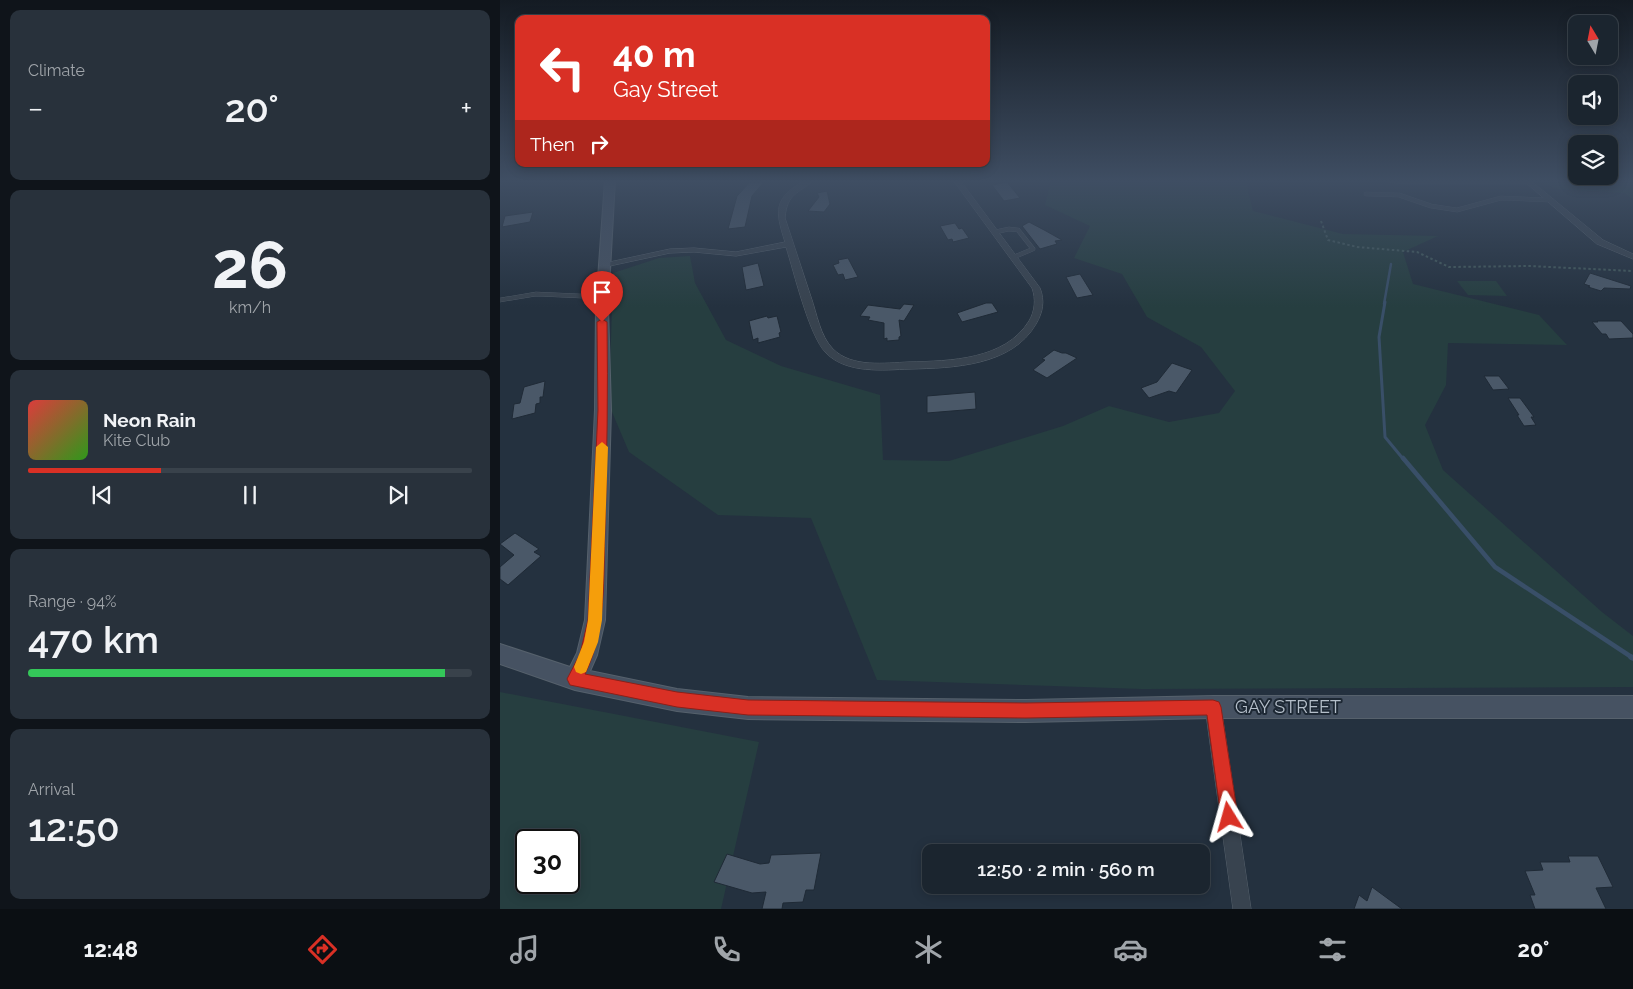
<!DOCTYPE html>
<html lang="en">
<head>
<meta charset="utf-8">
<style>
	:root { --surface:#1b252f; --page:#28313b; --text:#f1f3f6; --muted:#a0a5aa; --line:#39424b; --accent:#d93025 }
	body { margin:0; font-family:Raleway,sans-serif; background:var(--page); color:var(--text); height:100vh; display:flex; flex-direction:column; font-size:19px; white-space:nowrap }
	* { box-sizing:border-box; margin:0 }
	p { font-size:16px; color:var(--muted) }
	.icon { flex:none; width:28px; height:28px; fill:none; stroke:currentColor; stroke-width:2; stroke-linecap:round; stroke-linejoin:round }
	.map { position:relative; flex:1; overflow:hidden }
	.panel { display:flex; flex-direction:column; gap:10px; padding:10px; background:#0f141a; width:500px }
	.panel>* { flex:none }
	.guide { position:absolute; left:15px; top:15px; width:475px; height:152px; border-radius:10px; box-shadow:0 2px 12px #0003,0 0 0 1px var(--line); background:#d93025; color:#fff; overflow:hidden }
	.needle { width:32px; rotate:350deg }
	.fabs { position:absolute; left:1068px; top:15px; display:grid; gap:10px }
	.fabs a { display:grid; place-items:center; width:50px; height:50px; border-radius:10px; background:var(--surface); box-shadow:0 2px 12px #0003,0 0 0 1px var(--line); font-size:25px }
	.speed { position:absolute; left:15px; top:829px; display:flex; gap:10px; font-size:25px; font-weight:700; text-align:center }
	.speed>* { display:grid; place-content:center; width:65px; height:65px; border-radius:50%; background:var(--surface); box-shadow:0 2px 12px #0003,0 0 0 1px var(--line); line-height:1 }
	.speed .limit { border:2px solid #111; border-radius:8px; background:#fff; color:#111 }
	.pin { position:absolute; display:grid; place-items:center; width:42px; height:42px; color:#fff; margin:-51px -21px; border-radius:50% 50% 50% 0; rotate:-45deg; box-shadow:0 0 5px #0007 }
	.pin .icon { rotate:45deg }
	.me { position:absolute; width:55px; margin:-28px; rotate:352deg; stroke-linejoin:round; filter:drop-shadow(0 0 4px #0008) }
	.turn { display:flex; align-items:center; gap:18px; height:105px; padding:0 15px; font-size:22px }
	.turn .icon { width:65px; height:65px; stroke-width:2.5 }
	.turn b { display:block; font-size:35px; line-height:42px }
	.then { display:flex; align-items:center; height:48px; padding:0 15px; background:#0003; gap:10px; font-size:19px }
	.big { font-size:38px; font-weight:600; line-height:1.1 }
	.panel .card { flex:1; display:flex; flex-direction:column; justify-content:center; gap:8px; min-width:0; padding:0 18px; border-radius:10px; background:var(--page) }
	.panel .dial { align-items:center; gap:0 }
	.dial b { font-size:65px; line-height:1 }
	.song { display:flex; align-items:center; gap:15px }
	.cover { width:60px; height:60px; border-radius:8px; background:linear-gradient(135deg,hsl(0 70% 55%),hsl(110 70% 35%)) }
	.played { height:5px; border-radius:2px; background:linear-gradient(90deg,var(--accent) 30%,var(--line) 30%) }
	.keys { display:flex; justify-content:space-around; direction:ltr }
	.heat { display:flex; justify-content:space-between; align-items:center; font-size:28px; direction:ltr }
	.charge { height:8px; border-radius:4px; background:linear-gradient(90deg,#34c759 94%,var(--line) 0) }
	.trip { position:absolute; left:422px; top:844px; width:288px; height:50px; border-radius:10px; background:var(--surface); box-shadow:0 2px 12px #0003,0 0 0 1px var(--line); font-weight:600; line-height:50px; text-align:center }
	.tabs { display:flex; height:80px; justify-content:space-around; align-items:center; background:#0b0f13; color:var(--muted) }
	.tabs .icon { width:35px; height:35px }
	.tabs .active { color:var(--accent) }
	.tabs b { font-size:22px; color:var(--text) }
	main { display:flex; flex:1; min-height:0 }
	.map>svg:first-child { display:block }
	.green { fill:#263e40; fill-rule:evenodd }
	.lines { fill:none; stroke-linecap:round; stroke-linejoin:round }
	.stream-far3 { stroke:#394f68; stroke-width:2.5 }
	.stream-far2 { stroke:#394f68; stroke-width:3 }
	.stream-far1 { stroke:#394f68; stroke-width:4.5 }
	.stream { stroke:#394f68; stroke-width:5.5 }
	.building { fill:#4a5868; stroke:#1f2a36 }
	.lane-casing { stroke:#56616c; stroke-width:4.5 }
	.street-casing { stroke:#56616c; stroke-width:1 }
	.secondary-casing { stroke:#56616c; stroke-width:2 }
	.path { stroke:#445b5d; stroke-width:2; stroke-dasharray:2.5 2.5; stroke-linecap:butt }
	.lane { stroke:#38434f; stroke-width:4 }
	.street { fill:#38434f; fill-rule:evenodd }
	.secondary { fill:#465262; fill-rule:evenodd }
	.route { fill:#d93025; stroke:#8d1f18 }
	.slow { fill:#f59e0b }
	.labels { text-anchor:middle; stroke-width:4; stroke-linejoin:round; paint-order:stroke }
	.near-street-label { font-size:18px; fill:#b4bec9; stroke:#1d2834 }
</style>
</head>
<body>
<main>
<section class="panel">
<div class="card"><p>Climate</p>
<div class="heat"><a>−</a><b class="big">20°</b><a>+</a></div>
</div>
<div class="card dial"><b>26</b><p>km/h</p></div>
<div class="card">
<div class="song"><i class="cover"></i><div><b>Neon Rain</b><p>Kite Club</p></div></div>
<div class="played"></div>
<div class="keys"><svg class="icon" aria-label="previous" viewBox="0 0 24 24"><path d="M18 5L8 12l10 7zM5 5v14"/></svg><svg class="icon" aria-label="pause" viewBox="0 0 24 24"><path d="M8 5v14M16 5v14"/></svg><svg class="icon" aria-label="next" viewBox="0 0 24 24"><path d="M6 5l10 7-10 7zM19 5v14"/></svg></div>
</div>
<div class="card"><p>Range · 94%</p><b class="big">470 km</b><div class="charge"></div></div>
<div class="card"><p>Arrival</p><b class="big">12:50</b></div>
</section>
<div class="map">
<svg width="1133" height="909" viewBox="0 0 1133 909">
	<rect width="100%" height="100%" fill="#24313f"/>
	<g class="green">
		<polygon points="551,180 739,180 746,182 753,211 843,234 938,236 903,252 913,284 1039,315 1067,345 948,343 946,385 925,425 943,470 1102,612 1133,636 1133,687 642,689 377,680 311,518 218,515 129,452 109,405 113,273 159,258 190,256 195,283 226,340 281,366 380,395 383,460 449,461 563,426 609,406 669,422 719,413 735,391 701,347 647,317 622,274 574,258 590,226 545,205"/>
		<polygon points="1018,180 1133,180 1133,199 1124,193 1058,189 1039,181"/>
		<polygon points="957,281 996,281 1007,296 968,295"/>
		<path d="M0,692L259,742L221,909H0ZM26,840H69V882H26Z"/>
	</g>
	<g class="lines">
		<polyline class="stream-far3" points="884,304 891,264"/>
		<polyline class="stream-far2" points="885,302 879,337 885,437 904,460"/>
		<polyline class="stream-far1" points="903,458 995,567 1133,658"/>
		<polyline class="stream" points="1131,657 1133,658"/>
	</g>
	<g class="building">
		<polygon points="250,182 264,182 252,196 245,227 228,229 237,196"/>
		<polygon points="507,182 520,198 504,201 492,185"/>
		<polygon points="327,191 330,204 324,212 308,211 319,197 317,193"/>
		<polygon points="33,212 30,222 2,227 5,216"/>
		<polygon points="529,222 546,231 562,240 555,241 557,244 540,249 522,226"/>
		<polygon points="455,223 459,229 462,228 469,238 453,242 452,239 448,240 440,226"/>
		<polygon points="348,258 358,277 345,280 343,274 338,275 333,265 339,263 338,260"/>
		<polygon points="258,263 264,286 246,290 242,267"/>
		<polygon points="1090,273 1131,286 1130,289 1104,288 1101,291 1088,287 1090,286 1084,284"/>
		<polygon points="580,274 593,295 577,298 566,277"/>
		<polygon points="486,303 492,303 498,312 462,322 457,313"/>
		<polygon points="404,304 414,305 404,321 399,320 401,336 399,337 399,340 387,341 387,338 384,339 384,323 368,320 370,317 360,316 368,305 400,309"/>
		<polygon points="267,316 268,318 277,316 281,332 279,333 280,337 258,343 258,338 253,340 249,321"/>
		<polygon points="1097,321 1121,321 1133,334 1133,338 1109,339 1106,334 1102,334 1092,322 1098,322"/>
		<polygon points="554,350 562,353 566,353 577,358 547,378 533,370 545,360 542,359"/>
		<polygon points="672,363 692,370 676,393 669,391 649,398 641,388 657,382"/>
		<polygon points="984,376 999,376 1009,389 993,390"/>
		<polygon points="45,381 43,397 40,397 40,403 36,404 35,413 12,419 14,404 20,403 24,387"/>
		<polygon points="475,392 476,409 427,413 427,396"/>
		<polygon points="1008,398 1020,398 1034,417 1031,417 1036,425 1024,426 1017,415 1019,415"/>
		<polygon points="15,533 39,549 34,552 41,556 8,585 0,579 0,567 14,555 0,544"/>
		<polygon points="321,853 314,890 306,890 303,902 283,903 282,909 262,909 266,892 252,893 214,882 227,854 260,864 269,863 271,855"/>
		<polygon points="1068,856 1098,856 1113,887 1096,888 1106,909 1035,909 1030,895 1035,895 1025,871 1043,870 1040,862 1070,862"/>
		<polygon points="872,887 902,909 854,909 859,895 867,901"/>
	</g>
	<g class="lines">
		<g class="lane-casing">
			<g id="lane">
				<polyline points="887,180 906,182 1027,182"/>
				<polyline points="866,194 899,195 931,206 957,210 1001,198 1049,200"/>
				<polyline points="495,232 509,229 518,230 533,249 514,257"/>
				<polyline points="0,300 36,294 103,297"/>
			</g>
		</g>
		<g class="street-casing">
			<g id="street">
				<path d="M305,180H314C298,194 287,193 285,218C294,244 302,271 311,297C317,314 320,336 333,349C352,368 385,363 409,362C450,361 505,360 529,321C535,311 536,299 532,288L453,180H460L540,288C545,301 543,312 536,324C512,366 453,368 410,369C383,370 347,374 326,353C309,336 294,272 286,247L236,256L194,252L170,253L105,267L101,265L105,263L170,249L194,248L236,252L285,242C275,210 273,199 305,180Z"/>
				<polygon points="1023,180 1030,180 1103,240 1133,254 1133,259 1097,244"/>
				<polygon points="713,699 718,702 721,707 751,909 733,909 705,707 708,702"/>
			</g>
		</g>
		<g class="secondary-casing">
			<polygon id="secondary" points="105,180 115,180 108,307 111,410 105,620 97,655 90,671 177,689 248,697 526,700 713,696 1133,696 1133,718 713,718 526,722 248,719 177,711 75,690 0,664 0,644 70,667 77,653 85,620 95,410 96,307"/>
		</g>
		<polyline class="path" points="821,221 828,240 857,247 917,252 949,267 1029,266 1133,271"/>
		<use href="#lane" class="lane"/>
		<use href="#street" class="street"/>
		<use href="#secondary" class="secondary"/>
	</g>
	<linearGradient id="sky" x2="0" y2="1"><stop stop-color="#141b23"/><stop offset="0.59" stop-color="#3f4e63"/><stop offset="1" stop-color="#3f4e63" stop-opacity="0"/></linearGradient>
	<rect width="1133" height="307" fill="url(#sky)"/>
	<path class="route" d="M102,319L107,322C108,391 107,459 105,528C103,577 107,629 85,674L177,692L248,700L526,703L713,700L719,702L721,707L738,817L735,823L729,825L723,823L721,817L707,715L526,718L248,715L177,707L70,685L67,679L80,654L88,620L98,410L97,322Z"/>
	<polygon class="slow" points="102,442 108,447 102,620 98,642 86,672 81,674 76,672 74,667 84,642 88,620 96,447"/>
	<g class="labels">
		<g class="near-street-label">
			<text x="788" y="713">GAY STREET</text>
		</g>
	</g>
</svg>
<div class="fabs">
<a><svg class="needle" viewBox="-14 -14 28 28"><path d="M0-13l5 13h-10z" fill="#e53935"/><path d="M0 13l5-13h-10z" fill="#a0a5aa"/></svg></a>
<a><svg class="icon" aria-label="sound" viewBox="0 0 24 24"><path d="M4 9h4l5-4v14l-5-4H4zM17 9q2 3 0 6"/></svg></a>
<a><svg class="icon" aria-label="layers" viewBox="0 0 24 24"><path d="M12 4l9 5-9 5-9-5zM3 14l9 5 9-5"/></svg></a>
</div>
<div class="speed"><div class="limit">30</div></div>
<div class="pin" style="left:102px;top:322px;background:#d93025"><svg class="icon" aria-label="arrive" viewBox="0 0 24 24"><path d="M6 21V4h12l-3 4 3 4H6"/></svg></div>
<svg class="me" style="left:729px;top:817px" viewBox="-20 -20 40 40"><path d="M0-17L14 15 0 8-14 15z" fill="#d93025" stroke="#fff" stroke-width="4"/></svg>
<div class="trip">12:50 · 2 min · 560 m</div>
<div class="guide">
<div class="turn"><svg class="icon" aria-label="left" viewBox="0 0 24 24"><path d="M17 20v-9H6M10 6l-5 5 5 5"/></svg><div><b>40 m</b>Gay Street</div></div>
<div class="then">Then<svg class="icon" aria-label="right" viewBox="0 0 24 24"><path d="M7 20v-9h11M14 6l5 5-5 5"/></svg></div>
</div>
</div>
</main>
<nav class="tabs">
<b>12:48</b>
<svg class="icon active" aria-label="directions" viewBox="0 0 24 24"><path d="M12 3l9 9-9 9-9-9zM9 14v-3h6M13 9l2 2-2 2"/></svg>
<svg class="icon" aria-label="music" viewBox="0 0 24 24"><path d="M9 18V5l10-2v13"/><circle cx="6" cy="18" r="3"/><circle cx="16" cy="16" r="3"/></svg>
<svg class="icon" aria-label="phone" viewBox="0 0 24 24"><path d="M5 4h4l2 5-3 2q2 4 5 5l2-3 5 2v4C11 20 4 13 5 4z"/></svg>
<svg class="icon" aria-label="climate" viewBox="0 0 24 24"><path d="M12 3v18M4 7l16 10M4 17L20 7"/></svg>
<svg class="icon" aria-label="car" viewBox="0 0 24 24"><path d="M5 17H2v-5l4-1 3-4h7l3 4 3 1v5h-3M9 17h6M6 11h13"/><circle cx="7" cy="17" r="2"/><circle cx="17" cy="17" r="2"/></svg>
<svg class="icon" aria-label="filters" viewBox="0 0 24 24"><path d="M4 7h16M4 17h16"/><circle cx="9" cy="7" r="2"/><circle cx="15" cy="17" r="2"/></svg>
<b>20°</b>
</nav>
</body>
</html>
